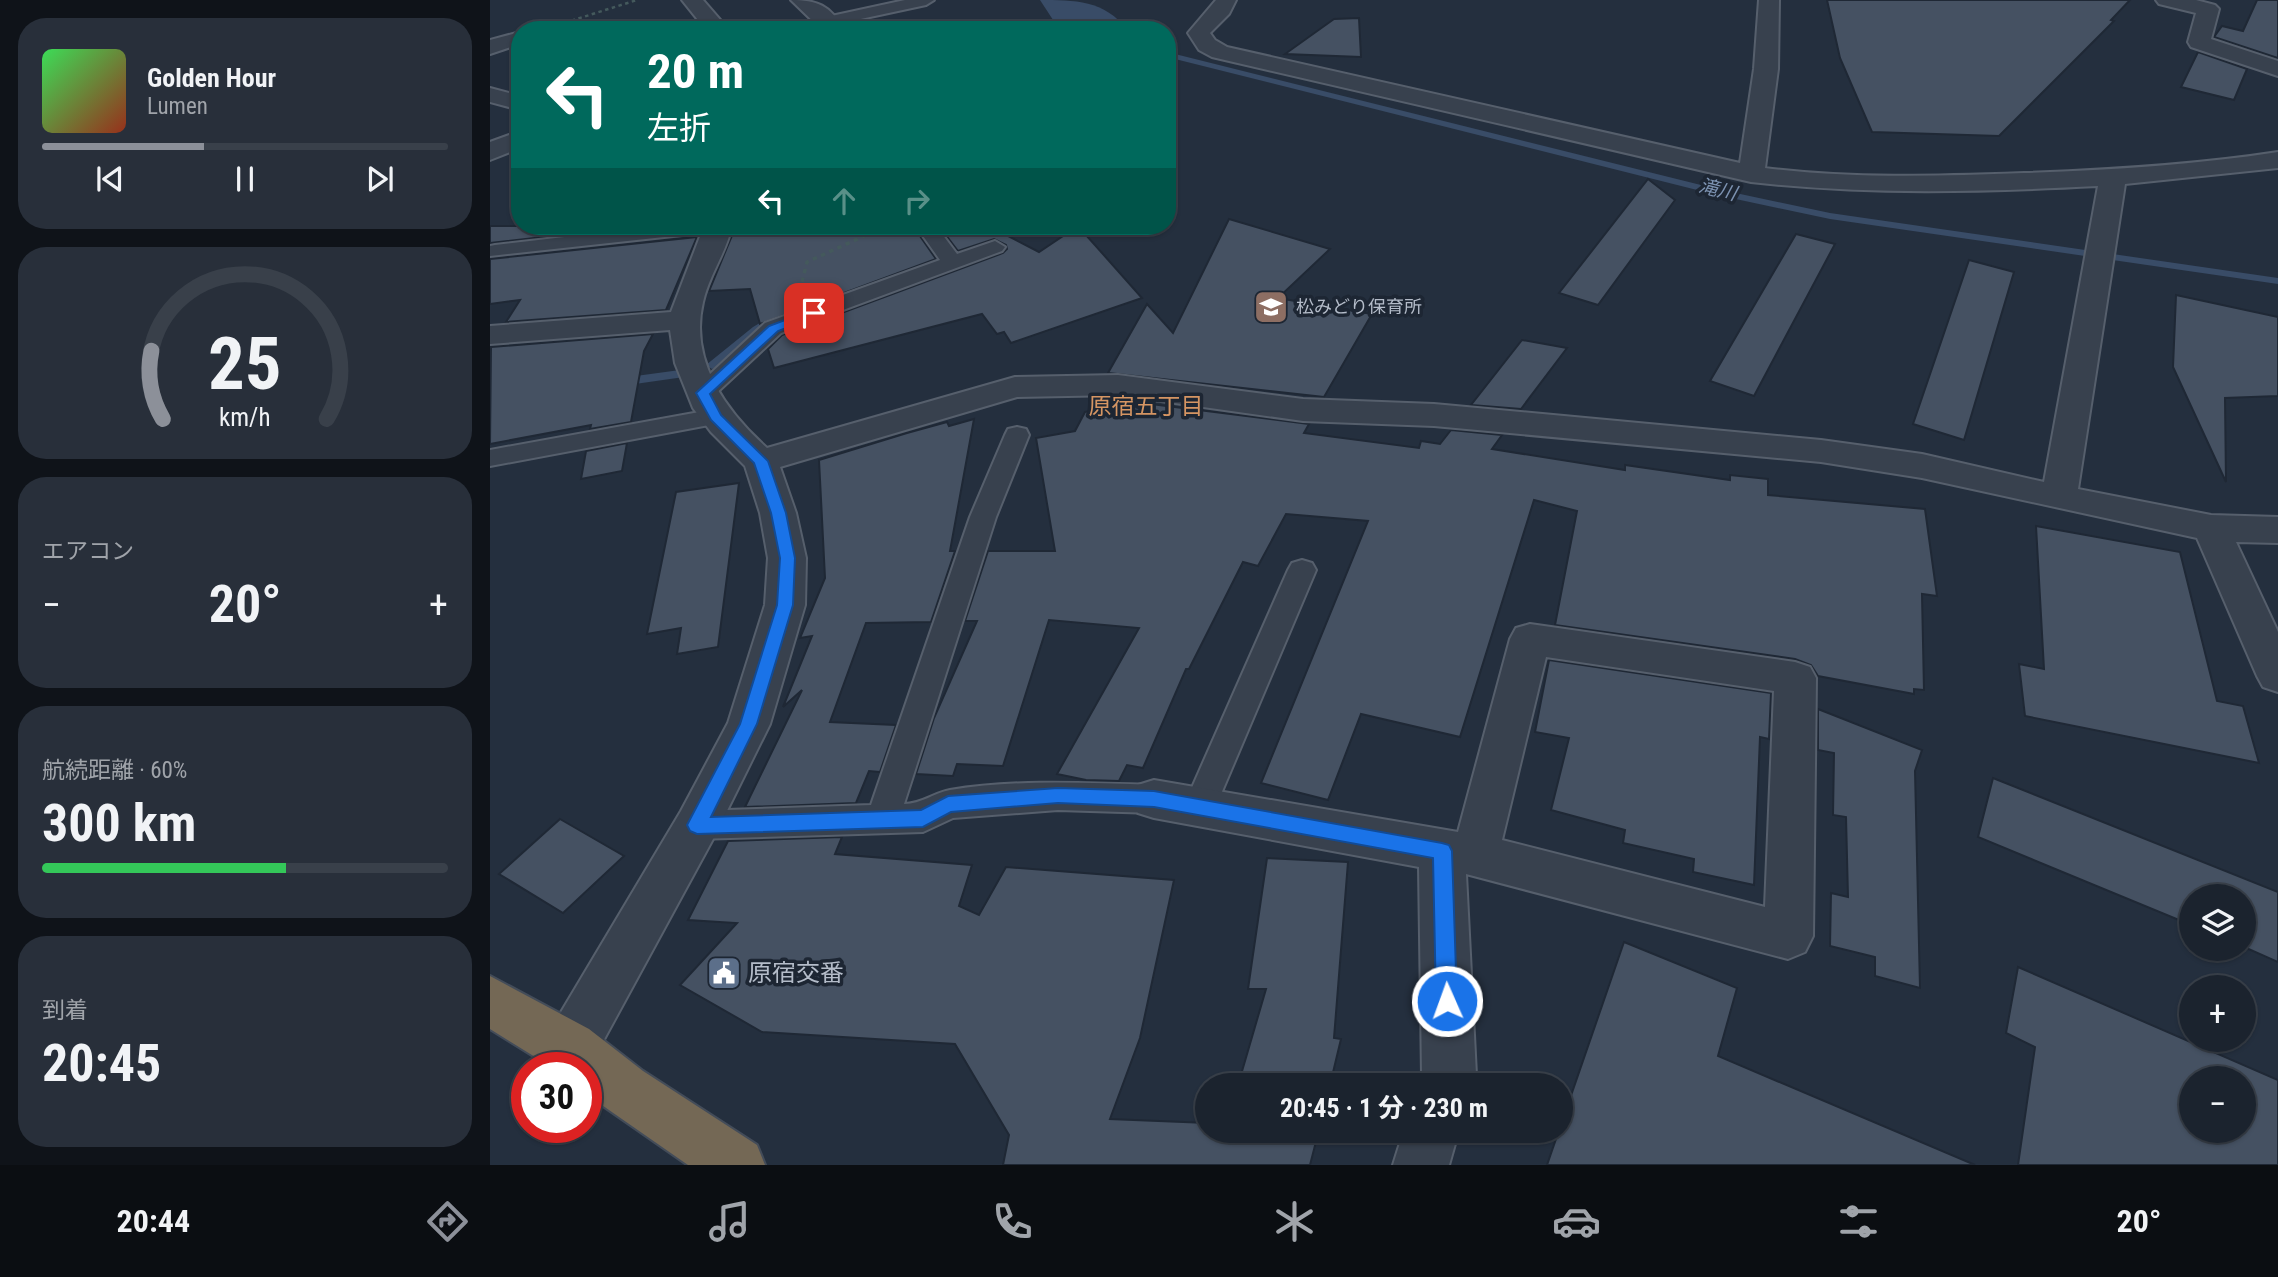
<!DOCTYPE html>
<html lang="ja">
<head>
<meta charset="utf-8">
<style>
	:root { --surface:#1b232e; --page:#282f3a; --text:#f1f3f6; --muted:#a0a4aa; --line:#39404a; --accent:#8c9099 }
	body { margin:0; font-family:"Roboto Condensed","Noto Sans JP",sans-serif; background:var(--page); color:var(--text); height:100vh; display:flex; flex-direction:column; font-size:26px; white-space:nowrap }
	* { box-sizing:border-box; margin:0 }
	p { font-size:23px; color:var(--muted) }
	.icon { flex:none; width:38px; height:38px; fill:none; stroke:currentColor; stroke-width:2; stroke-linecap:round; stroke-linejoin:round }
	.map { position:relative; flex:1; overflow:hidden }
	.details { display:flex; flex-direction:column; gap:18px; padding:18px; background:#0f1319; width:490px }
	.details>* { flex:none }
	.top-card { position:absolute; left:21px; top:21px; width:665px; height:214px; border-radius:28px; box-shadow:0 2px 5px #0004,0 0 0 2px var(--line); background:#00695c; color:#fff; overflow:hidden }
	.tools { position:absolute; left:1689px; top:884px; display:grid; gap:14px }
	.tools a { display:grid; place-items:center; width:77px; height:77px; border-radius:50%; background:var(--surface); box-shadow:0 2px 5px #0004,0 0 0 2px var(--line); font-size:35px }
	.speed { position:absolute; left:21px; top:1052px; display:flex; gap:14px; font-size:35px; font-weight:700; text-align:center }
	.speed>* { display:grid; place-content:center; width:91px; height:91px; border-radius:50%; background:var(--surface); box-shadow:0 2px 5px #0004,0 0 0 2px var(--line); line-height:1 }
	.speed .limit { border:10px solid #d22; background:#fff; color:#111 }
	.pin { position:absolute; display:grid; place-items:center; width:60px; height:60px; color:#fff; margin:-30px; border-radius:14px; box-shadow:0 4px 10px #0006 }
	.me { position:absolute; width:77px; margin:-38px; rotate:358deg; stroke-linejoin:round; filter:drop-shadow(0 0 5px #0008) }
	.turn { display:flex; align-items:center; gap:24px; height:147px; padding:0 21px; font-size:32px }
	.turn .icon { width:91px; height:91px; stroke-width:2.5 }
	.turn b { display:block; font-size:49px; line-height:60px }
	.lanes { display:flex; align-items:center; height:66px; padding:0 21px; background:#0003; justify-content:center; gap:35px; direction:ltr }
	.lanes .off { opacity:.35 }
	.big { font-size:52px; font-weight:700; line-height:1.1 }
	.details .widget { flex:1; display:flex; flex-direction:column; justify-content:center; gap:10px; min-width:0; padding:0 24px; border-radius:28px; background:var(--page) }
	.details .dial { align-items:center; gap:0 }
	.dial svg { height:182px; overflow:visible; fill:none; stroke:var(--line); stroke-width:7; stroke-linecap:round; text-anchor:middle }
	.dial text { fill:var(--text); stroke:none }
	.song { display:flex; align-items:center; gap:21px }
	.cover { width:84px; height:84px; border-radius:10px; background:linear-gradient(135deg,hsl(130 70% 55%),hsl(10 70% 35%)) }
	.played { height:7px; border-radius:4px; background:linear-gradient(90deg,var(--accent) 40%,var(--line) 40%) }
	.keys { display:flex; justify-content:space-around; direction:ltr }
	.heat { display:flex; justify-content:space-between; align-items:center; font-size:38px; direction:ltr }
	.charge { height:10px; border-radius:5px; background:linear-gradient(90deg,#34c759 60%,var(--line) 0) }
	.trip { position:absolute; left:705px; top:1073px; width:378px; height:70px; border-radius:35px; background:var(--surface); box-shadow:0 2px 5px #0004,0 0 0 2px var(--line); font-weight:700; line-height:70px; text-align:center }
	.dock { display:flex; height:112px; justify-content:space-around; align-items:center; background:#0b0e12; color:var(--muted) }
	.dock .icon { width:49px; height:49px }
	.dock .current { color:var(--accent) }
	.dock b { font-size:32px; color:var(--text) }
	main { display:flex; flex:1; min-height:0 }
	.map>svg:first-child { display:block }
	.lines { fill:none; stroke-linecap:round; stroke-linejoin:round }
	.stream { fill:#394c67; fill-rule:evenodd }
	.river { fill:#394c67; fill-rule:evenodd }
	.building { fill:#455162; stroke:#1f2835; stroke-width:2; fill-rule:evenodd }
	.lane-casing { stroke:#565f6c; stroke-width:4 }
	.street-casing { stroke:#565f6c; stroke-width:4 }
	.highway-casing { stroke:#434c59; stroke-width:4 }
	.path-far1 { stroke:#44595c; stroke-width:2.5; stroke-dasharray:3.5 3.5; stroke-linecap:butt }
	.path { stroke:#44595c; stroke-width:3.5; stroke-dasharray:4.5 4.5; stroke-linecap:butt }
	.lane { fill:#38414e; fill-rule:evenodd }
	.street { fill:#38414e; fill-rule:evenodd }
	.highway { fill:#746855; fill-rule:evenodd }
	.route { fill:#1a73e8; stroke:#114b97; stroke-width:2 }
	.labels { text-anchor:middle; stroke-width:7; stroke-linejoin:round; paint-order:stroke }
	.far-poi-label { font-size:18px; fill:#b4bcc9; stroke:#1d2633; text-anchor:start }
	.far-water-label { font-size:19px; font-style:italic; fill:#7c92b1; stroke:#1d2633 }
	.neighbourhood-label { font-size:23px; fill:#d59563; stroke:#1d2633 }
	.near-poi-label { font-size:24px; fill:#b4bcc9; stroke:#1d2633; text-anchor:start }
</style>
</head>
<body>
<main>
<section class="details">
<div class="widget">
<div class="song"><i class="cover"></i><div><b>Golden Hour</b><p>Lumen</p></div></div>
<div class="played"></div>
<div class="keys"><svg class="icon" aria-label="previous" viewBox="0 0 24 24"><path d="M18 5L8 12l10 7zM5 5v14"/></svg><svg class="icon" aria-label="pause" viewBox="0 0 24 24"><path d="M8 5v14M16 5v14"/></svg><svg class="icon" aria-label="next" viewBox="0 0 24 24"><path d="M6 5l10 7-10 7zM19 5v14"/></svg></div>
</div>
<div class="widget dial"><svg viewBox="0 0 100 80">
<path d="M14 69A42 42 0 1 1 86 69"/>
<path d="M14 69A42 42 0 0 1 9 39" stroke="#8c9099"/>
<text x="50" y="56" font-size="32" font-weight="700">25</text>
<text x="50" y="72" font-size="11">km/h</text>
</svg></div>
<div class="widget"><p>エアコン</p>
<div class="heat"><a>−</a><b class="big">20°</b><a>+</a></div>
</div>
<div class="widget"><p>航続距離 · 60%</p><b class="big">300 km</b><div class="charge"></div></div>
<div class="widget"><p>到着</p><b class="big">20:45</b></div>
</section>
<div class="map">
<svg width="1788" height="1165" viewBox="0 0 1788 1165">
	<rect width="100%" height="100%" fill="#242f3e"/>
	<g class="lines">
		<g class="stream">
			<polygon points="677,52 1227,189 1340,213 1788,278 1788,284 1340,219 1227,195 677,57"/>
			<polygon points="381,283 386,286 385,288 296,316 271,331 226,367 222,369 216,365 263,327 288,312"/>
			<polygon points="190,370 194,371 194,377 131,386 125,382 131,378"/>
		</g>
		<path class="river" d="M550,0C584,0 615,0 637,30H575L567,26Z"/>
	</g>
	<g class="building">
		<polygon points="1337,0 1640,0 1621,20 1624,21 1509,136 1382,132 1350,58"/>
		<polygon points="1767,0 1788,0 1788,58 1724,37 1732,26 1753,31"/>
		<polygon points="869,18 871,57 795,54 844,19"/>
		<polygon points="1708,52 1757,69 1744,100 1691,87"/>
		<polygon points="1158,179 1185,200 1108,305 1069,293"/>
		<polygon points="739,219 840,249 788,298 882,314 834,397 618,373 657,304 683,333"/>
		<polygon points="0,226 100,226 97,232 0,243"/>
		<polygon points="263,226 423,226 446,259 270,324 260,289 219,291 243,233 262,230"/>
		<polygon points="449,226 499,226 549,252 588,226 652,298 521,343 514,332 507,334 492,314 284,368 278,349 292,335 513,253 517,249 516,245 504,239 468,251"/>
		<polygon points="1306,234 1345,244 1264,396 1220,381"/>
		<polygon points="207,237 176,310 16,322 30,300 0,304 0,259"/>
		<polygon points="1479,260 1524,272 1474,440 1423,424"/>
		<polygon points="1686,295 1788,317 1788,396 1735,398 1736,482 1683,367"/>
		<polygon points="163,334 154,351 141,422 100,429 101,425 0,444 1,347"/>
		<polygon points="1032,340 1077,348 1031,409 981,405"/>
		<polygon points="613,398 819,424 814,433 929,448 931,441 950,444 961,430 1012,435 1002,449 1135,470 1135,465 1240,480 1240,475 1278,479 1278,495 1435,509 1447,596 1432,594 1434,690 1424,689 1424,694 1328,676 1321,665 1305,659 1065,625 1087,511 1044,500 970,737 871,714 838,800 771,783 878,521 796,514 768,566 753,562 699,669 696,669 653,768 637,765 629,781 596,780 567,774 649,628 559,620 513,766 467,764 463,776 426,774 444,718 487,621 475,621 498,551 565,551 546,438 585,431 595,412 617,408"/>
		<polygon points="484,419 460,551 465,551 441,622 376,623 340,722 406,725 390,772 379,771 366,803 255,807 312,690 293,707 322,636 310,638 335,578 329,460 417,433 457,422 459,426"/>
		<polygon points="137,443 132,471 91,479 96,451"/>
		<polygon points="249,483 228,647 187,654 191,628 157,634 186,492"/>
		<polygon points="1546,526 1690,552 1727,701 1753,706 1769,763 1535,716 1529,664 1554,669"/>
		<polygon points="1059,660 1281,693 1279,739 1270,737 1264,885 1203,872 1204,859 1133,843 1135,830 1061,810 1079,738 1045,732"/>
		<polygon points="1328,709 1432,750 1425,771 1430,988 1385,976 1385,957 1340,946 1341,893 1358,897 1356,817 1343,815 1344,753 1328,750"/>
		<polygon points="1503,778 1788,892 1788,962 1754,947 1754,896 1701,896 1701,925 1488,837"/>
		<polygon points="70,819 134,856 73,913 9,874"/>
		<polygon points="352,837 345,854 482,865 469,906 489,915 516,867 684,880 650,1038 620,1119 718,1123 718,1130 829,1130 820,1165 513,1165 519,1135 465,1044 272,1032 190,985 247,923 198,920 238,841"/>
		<polygon points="777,858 858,862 844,1038 851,1039 840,1085 748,1085 776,989 758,989"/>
		<polygon points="1134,942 1247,988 1228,1056 1485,1165 1057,1165"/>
		<path d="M1528,967L1788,1080V1165H1528L1545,1047L1516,1033ZM1701,1078H1754V1130H1701Z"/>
	</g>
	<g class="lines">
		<g class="lane-casing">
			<g id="lane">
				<polygon points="415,0 444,0 436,5 338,26 330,21 332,18"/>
				<polygon points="170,226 230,226 220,232 0,256 0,246 5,245"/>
				<polygon points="426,226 446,226 467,254 505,241 515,247 512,251 291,333 221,398 205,398 201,393 205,388 275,323 450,260"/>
				<polygon points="226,409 235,412 238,417 235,422 0,466 0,450"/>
				<path d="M527,427L536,429L539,435L506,517L414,804C432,804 443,793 460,790C526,779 597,783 664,785L676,789L680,799L676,809L664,813L568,810L463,818L433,832L207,839L195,835L190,825L195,815L207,811L381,805L480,517L515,435L518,429Z"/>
				<polygon points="812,560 822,563 826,570 725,808 721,818 709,822 697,818 693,808 798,570 802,563"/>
			</g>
		</g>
		<g class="street-casing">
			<g id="street">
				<polygon points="192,0 213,0 239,30 216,30"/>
				<path d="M301,0C327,0 340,5 354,30H332Z"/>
				<path d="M726,0H746L739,14L720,33L725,40L737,47L1250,163L1264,69L1269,0H1289L1288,69L1275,168C1361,179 1448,176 1534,173C1619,170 1704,165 1788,152V168L1635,184L1588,489L1721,515L1788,517V543L1746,542L1788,632V692L1773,687L1767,676L1707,538L1432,478L1331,462L944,426L813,421L628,395L527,397L290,467L306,513L316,558L315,605L280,724L223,839L99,1067H61L54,1048L61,1029L191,811L238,723L275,605L278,558L270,513L255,466L221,432L203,408L185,363L180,330L0,344V326L181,312L214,226H242C236,253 219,275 213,302C199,361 236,411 277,448L525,377L628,375L813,399L944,404L1331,440L1432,454L1554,482L1608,186C1492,192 1377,195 1261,182L722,57L709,50L698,33Z"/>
				<polygon points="1666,0 1706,0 1725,5 1729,9 1721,39 1788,61 1788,76 1701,47 1698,42 1706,13 1669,4"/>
				<polygon points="30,32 30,44 0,54 0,40"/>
				<polygon points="0,88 30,96 30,110 0,102"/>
				<polygon points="30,131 30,148 0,160 0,142"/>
				<path d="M1040,624L1305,662L1320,667L1326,678L1323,936L1315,952L1298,959L976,874L986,1075L983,1085H929L932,1075L929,867L664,818L648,813L641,799L648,785L664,780L968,832L1020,639L1026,628ZM1056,657L1284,691L1275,907L1012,840Z"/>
				<polygon points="914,1130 969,1130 959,1165 903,1165"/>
			</g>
		</g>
		<g class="highway-casing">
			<polygon id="highway" points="0,976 99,1029 153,1071 267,1145 275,1165 198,1165 96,1094 96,1068 63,1068 0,1029"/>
		</g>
		<polyline class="path-far1" points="55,29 147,0"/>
		<polyline class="path" points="312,282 317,262 396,226"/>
		<use href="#lane" class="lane"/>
		<use href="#street" class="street"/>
		<use href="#highway" class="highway"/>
	</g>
	<polygon class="route" points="324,309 328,310 328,316 288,331 220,394 231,415 278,461 296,513 305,558 303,605 267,724 221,817 431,810 458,796 568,788 664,791 952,843 959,845 962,851 967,1001 964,1008 957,1011 949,1008 946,1001 943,858 664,807 568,803 461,812 433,827 207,834 200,831 197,825 250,724 287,605 290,558 281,513 264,463 221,420 206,393 279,326"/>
	<defs>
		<g id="school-square" transform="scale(1.75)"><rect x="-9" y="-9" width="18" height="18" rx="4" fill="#8d6e63" stroke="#1d2633"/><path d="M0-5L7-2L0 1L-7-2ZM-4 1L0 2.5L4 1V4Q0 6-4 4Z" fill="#fff"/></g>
		<g id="civic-square" transform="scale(1.75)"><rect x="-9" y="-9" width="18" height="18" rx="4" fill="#5c6f8a" stroke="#1d2633"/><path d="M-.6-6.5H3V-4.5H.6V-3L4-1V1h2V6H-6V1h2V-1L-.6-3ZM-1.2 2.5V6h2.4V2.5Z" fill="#fff"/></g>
	</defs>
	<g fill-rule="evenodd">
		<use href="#school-square" x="781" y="307"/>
		<use href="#civic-square" x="234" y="973"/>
	</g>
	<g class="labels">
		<g class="far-poi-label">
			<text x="806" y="313">松みどり保育所</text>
		</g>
		<g class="far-water-label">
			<text transform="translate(1228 189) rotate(14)" y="7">滝川</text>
		</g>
		<g class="neighbourhood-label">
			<text x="656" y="414">原宿五丁目</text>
		</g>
		<g class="near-poi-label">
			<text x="258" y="981">原宿交番</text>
		</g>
	</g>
</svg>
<div class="tools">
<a><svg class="icon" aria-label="layers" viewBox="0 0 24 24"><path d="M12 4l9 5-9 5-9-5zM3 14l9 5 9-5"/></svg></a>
<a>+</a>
<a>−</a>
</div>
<div class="speed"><div class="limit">30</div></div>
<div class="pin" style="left:324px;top:313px;background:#d93025"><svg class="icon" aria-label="arrive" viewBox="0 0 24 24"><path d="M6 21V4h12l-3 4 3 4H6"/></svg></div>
<svg class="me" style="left:957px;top:1001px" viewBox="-20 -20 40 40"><circle r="17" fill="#1a73e8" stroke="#fff" stroke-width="3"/><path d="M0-11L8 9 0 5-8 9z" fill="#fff"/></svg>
<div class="trip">20:45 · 1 分 · 230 m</div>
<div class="top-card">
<div class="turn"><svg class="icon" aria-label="left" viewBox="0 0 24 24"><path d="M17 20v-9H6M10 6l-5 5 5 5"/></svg><div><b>20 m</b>左折</div></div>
<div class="lanes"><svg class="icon" aria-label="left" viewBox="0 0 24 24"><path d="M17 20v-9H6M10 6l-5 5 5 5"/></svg><svg class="icon off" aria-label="ahead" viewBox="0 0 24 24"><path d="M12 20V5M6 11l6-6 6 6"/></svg><svg class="icon off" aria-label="right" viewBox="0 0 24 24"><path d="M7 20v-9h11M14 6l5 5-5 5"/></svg></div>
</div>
</div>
</main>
<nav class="dock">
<b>20:44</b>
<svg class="icon current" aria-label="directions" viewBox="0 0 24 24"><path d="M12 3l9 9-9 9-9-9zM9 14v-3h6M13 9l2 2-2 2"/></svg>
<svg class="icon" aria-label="music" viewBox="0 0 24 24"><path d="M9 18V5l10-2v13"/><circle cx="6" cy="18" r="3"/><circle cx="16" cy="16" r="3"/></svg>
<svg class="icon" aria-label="phone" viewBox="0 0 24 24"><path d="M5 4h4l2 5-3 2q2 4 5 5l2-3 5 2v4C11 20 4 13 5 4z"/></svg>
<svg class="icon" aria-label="climate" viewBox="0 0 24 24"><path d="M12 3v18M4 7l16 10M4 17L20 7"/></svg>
<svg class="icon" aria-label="car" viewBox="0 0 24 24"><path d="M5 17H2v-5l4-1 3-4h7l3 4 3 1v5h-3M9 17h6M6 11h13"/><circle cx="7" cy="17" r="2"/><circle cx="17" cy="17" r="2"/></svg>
<svg class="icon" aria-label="filters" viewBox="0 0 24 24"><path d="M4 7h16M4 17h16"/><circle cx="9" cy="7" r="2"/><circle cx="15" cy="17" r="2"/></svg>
<b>20°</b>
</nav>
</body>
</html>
